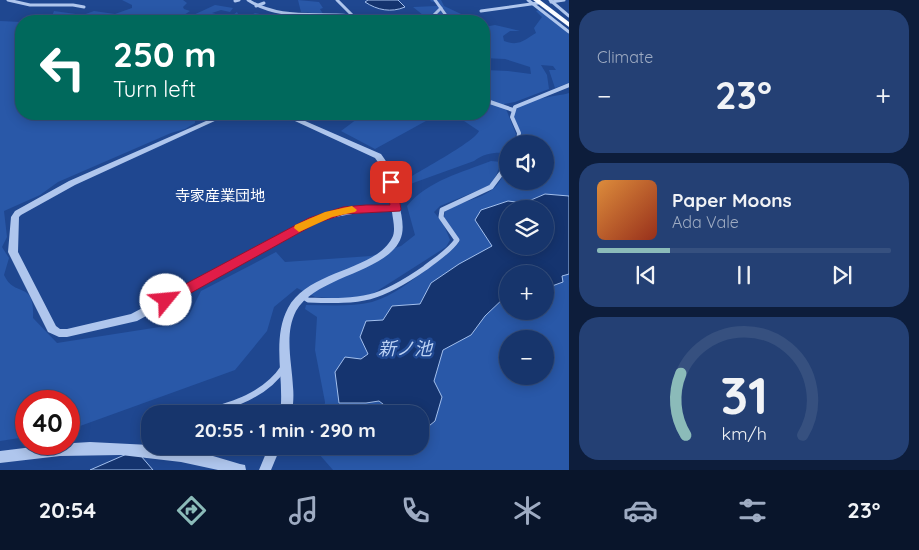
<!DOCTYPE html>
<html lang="en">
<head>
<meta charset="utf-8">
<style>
	:root { --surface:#17356c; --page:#244074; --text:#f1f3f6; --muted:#9eabc2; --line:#36507f; --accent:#8bbbb9 }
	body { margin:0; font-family:Quicksand,"Noto Sans JP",sans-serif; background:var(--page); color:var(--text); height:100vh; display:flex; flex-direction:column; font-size:19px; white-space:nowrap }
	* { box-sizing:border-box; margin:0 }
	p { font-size:16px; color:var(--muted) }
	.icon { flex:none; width:28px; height:28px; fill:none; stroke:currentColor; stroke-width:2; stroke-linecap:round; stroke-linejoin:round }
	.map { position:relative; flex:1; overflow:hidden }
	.details { display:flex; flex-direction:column; gap:10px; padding:10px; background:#0d1d3b; width:350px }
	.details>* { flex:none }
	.banner { position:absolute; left:15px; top:15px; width:475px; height:105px; border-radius:20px; box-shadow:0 2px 12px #0003,0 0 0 1px var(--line); background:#00695c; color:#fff; overflow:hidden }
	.controls { position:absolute; left:499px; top:135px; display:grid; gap:10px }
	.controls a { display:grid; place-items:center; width:55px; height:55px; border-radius:50%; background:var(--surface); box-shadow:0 2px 12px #0003,0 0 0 1px var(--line); font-size:25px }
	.speed { position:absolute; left:15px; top:390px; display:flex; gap:10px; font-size:25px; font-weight:700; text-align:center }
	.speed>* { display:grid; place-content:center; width:65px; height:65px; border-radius:50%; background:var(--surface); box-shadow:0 2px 12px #0003,0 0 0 1px var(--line); line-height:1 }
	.speed .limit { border:8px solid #d22; background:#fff; color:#111 }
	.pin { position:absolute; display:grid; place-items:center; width:42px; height:42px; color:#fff; margin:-21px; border-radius:10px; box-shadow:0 2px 8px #0006 }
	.me { position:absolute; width:55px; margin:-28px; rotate:62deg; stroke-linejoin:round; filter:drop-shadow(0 0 4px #0008) }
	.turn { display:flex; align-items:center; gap:18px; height:105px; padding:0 15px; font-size:22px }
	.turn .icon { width:65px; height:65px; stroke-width:2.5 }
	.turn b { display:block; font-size:35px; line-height:42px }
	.big { font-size:38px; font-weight:700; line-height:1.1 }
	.details .card { flex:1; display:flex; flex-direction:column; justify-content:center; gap:8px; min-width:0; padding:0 18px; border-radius:20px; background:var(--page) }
	.details .dial { align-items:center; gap:0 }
	.dial svg { height:130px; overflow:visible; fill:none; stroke:var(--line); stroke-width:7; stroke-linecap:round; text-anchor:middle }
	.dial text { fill:var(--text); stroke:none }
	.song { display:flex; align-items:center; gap:15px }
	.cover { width:60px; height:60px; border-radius:8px; background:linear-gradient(135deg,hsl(30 70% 55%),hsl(10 70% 35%)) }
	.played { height:5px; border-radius:2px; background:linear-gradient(90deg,var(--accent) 25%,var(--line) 25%) }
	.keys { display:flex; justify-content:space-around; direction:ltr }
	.heat { display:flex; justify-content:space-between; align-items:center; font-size:28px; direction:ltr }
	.trip { position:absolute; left:141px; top:405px; width:288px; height:50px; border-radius:20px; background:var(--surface); box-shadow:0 2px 12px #0003,0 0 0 1px var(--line); font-weight:700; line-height:50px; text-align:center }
	.tab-bar { display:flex; height:80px; justify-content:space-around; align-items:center; background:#09152b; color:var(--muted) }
	.tab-bar .icon { width:35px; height:35px }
	.tab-bar .on { color:var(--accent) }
	.tab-bar b { font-size:22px; color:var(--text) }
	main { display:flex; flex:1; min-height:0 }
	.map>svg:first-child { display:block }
	.green { fill:#2958a8; fill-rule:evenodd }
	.water { fill:#15346f; stroke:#a3c0ee; fill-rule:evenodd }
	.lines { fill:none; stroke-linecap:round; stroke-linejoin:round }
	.minor-far3 { stroke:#afc6ed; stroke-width:3 }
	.minor-far2 { stroke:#afc6ed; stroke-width:4 }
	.minor-far1 { stroke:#afc6ed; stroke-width:5 }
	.minor { stroke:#afc6ed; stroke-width:6 }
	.tertiary { fill:#afc6ed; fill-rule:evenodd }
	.trunk { fill:#fafcff; fill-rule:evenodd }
	.route { fill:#e11d48; stroke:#92132f }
	.slow { fill:#f59e0b }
	.labels { text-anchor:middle; stroke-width:5; stroke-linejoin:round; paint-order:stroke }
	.neighbourhood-label { font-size:15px; fill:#fff; stroke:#1f4790 }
	.near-water-label { font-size:18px; font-style:italic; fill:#bbd1f4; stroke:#1f4790 }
</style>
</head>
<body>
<main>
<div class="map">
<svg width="569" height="470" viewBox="0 0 569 470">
	<rect width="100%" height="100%" fill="#1f4790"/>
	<g class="green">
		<polygon points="122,0 183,0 187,3 183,7 184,9 190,11 184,15 189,17 215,5 233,8 230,12 221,10 212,13 224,16 223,18 233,18 233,15 237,12 238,14 229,21 38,21 52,16 54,11 83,15 94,11 115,14 132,8 132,5"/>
		<polygon points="298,0 319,2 323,8 320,9 323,14 301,12"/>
		<polygon points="431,0 441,0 444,6 476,21 423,21 423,15 413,7 437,6 440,4 430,1"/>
		<path d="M539,10L552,17L569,34V83L555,88L549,70H556L553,66L541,65L547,75L549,89L515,102L504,104L516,134L513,144H508L507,153C494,152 485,153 474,161L413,183L404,188L401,183C415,173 475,142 479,131L461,119L435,116L375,149L341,131L357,119L353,114H484V70L508,71L531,74L530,67L505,59L484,58V44L488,43L484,39V27L495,25L520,31H510L503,36L504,41C520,47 525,39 536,33L534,28L542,17L536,11Z"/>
		<polygon points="255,13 288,20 296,14 330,16 330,21 241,21"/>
		<path d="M0,21L21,22V114H208L195,115V123L185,129L171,133L58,182L40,195L4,211L7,237L2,247L9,258L4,275C15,299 35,279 33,318L57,343L179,324L189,315L201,291L276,252L285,262L371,256L401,246L415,235L407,206C427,181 463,172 491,161L501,162L496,176L489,186L440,206L434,212L444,225L450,240L446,247L363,300L315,297L297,288L274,307L267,331L235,370L69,430V401H26V437L0,441Z"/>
		<path d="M569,93V196L545,194L524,203L508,201L486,236L492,246L431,283L420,304L392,306L368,354L361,359L366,403L379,401L396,414H324L325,402L315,350L317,317L305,309L306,305C328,305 351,307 372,302C393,296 411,281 428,268C439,260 452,252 460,241L444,217L445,211C461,200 484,200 497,185C501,180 504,174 507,168L508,181H545V144H521C521,132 515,127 514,117C512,99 557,97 569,93Z"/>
		<path d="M569,274V470H333L319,454L320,446H420V428L424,430L434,381L443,350L471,335L485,316L507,295L508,311H545V285L552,286L562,276ZM508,339H545V376H508Z"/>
	</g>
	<g class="water">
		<path d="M368,0H398L405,7C391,13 377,10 365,2Z"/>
		<path d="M545,194L569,196V274L562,276L563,282L552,286L545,285V274H508L507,295L485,316L471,335L443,350L434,381L442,397L435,421L424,430L420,428V414H396L379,401L366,403H339L335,372L345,357L361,359L368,354L360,337L366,321L383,320L392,306L420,304L431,283L459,264L492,246L475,220L481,210L508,201L524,203ZM508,209H545V246H508Z"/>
		<polygon points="129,453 141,456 153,470 90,470"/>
	</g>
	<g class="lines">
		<g class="minor-far3">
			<polyline points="8,0 30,5 73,5 84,7"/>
			<path d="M248,0C286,25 334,7 376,21"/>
			<polyline points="337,0 352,15"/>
			<polyline points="435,0 450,21"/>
			<polyline points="528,0 569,32"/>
			<polyline points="550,0 569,16"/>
			<polyline points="235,1 239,0"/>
			<polyline points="551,2 564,0"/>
			<polyline points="256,6 264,3"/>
			<polyline points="481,11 538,3"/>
			<polyline points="428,21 441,8"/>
		</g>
		<g class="minor-far2">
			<polyline points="484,100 513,110"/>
			<polyline points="518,144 519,133 512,117 515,107 569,85"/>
			<polyline points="499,176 508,163"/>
		</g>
		<path class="minor-far1" d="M302,296L308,300C363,302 379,300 425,268C436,259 449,252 457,240L441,217L442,210L491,187L500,175"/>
		<path class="minor" d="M200,414C232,405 265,396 284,367"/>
		<g class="tertiary">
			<path d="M222,114H230L75,185L21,215L19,217L18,252L56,326L60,329H67L131,314L310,219L344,209L364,207L391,206C388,189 387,172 375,158L282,115L281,114H289L381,154C393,169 395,186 399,204C401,213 404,224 402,234C394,272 316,275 296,311C284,334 292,363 293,387C294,396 293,405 292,414H280C285,379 271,340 288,308C308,270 375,271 392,238C396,231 393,220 392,212C366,211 341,214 316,223L137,321L67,337H59L48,332L8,252L11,217L15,211L69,181Z"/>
			<path d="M90,442L150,445V446C181,446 211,455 240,464L245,465L246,470H218L181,462L121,455L60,456L0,463V451L57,444Z"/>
			<polygon points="269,446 281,446 271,470 259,470"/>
		</g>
		<polygon class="trunk" points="533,0 540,0 569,22 569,27"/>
	</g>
	<polygon class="route" points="391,179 396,182 401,209 400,211 344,214 317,223 171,304 161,304 160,300 161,297 309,218 343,207 366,205 390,205 386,182"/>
	<polygon class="slow" points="352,206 357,210 355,212 332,217 299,232 294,228 295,225 325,212"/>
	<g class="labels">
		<g class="neighbourhood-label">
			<text x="220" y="201">寺家産業団地</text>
		</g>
		<g class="near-water-label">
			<text x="405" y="355">新ノ池</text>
		</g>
	</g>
</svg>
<div class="controls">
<a><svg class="icon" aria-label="sound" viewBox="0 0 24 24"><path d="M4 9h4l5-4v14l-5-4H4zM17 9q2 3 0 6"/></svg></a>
<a><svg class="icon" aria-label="layers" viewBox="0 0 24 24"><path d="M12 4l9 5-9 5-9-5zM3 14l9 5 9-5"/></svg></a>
<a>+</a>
<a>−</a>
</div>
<div class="speed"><div class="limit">40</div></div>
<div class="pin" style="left:391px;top:182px;background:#d93025"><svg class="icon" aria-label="arrive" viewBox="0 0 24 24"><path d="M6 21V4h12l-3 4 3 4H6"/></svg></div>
<svg class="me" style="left:166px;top:300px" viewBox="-20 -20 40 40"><circle r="19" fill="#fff"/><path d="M0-13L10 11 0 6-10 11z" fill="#e11d48"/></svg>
<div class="trip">20:55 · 1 min · 290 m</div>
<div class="banner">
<div class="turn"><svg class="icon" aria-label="left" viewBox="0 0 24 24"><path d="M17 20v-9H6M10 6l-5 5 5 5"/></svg><div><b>250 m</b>Turn left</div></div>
</div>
</div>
<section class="details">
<div class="card"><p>Climate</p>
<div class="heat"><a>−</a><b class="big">23°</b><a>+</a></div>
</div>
<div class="card">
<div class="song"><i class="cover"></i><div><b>Paper Moons</b><p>Ada Vale</p></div></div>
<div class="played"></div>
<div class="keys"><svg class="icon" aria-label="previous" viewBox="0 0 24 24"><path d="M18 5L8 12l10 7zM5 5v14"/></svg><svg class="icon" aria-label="pause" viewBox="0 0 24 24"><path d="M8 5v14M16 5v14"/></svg><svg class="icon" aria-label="next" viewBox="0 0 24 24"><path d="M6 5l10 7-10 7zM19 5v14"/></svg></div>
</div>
<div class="card dial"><svg viewBox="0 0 100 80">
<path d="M14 69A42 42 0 1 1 86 69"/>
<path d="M14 69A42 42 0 0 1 11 31" stroke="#8bbbb9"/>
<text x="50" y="56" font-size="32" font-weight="700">31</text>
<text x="50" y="72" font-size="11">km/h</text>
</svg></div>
</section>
</main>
<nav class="tab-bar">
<b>20:54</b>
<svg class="icon on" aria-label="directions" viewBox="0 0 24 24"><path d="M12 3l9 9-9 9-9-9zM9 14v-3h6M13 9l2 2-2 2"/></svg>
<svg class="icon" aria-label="music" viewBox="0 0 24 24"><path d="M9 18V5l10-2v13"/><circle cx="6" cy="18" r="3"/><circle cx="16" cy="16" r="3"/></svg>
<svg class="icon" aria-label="phone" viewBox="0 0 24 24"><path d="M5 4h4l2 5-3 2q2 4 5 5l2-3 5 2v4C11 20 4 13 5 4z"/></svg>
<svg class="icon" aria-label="climate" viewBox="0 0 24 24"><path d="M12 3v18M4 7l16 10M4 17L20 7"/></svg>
<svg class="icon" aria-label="car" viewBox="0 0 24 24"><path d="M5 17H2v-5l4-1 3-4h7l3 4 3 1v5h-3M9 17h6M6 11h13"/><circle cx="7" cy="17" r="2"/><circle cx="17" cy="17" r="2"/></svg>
<svg class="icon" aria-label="filters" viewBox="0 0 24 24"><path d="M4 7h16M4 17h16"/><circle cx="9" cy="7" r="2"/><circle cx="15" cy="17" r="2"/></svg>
<b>23°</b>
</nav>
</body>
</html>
